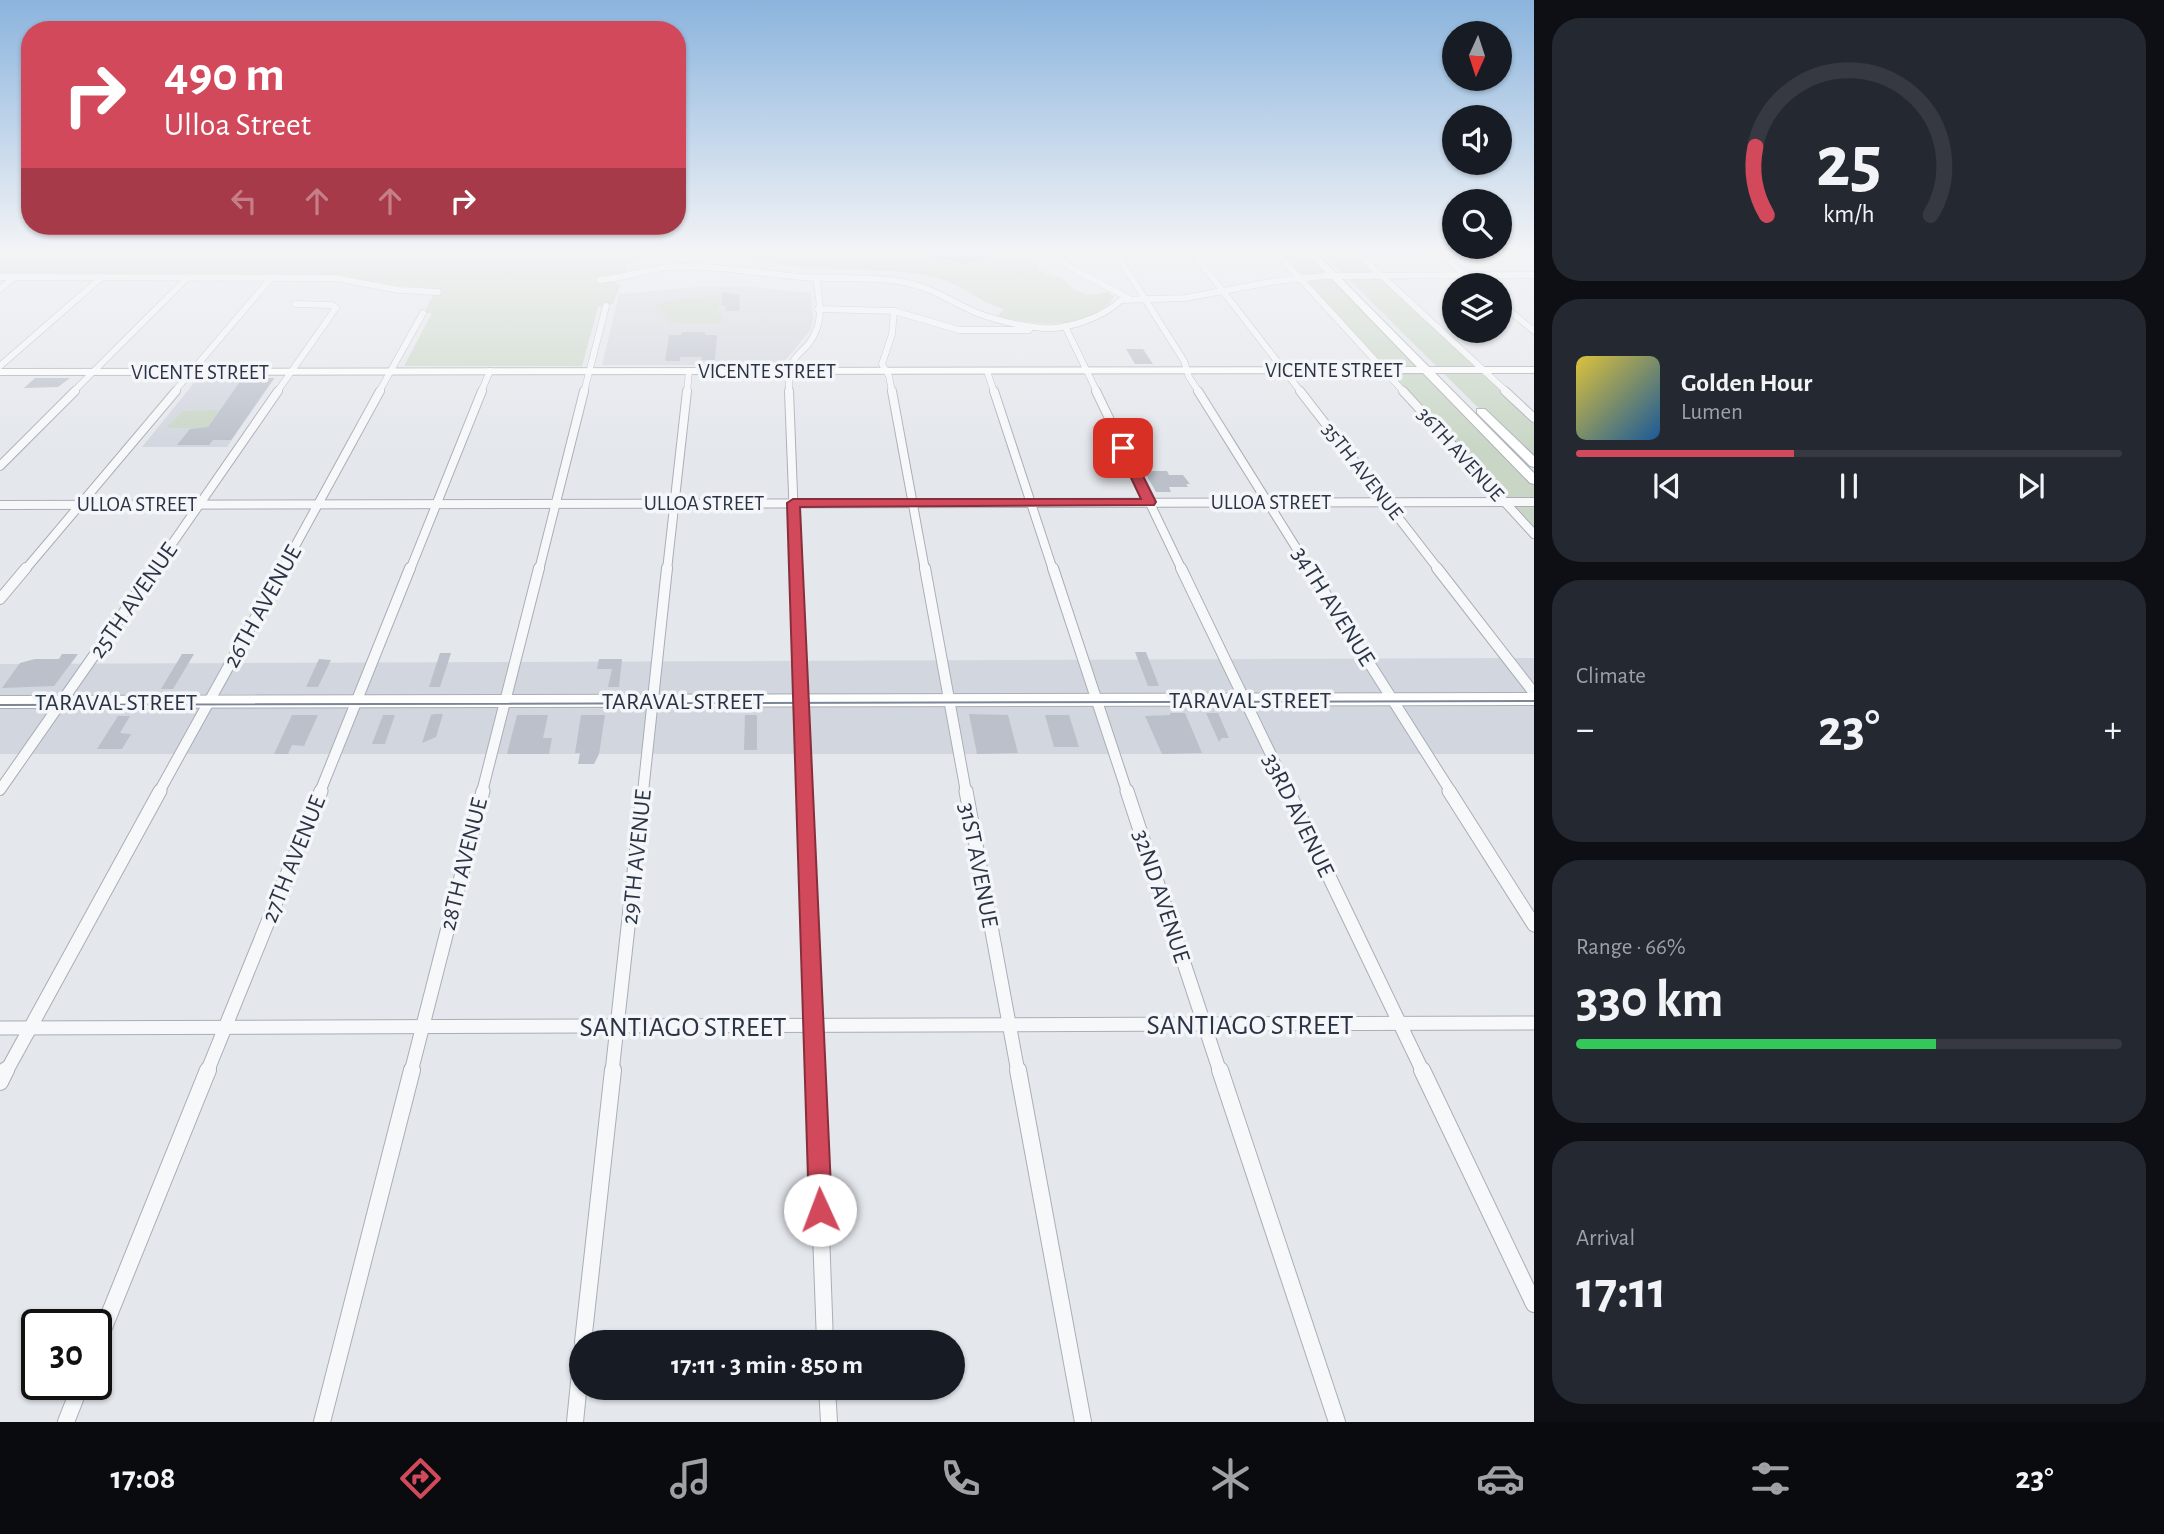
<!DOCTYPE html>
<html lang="en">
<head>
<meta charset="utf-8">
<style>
	:root { --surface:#171b24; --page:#242831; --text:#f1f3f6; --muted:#9ea1a6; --line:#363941; --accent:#d1495b }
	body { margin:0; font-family:"Alegreya Sans",sans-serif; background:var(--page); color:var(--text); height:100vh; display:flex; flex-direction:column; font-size:26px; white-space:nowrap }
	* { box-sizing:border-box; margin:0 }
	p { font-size:23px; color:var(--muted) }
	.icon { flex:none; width:38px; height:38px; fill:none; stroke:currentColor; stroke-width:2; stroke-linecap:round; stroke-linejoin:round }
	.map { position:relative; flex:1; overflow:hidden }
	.sheet { display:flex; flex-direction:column; gap:18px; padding:18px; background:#0d0f14; width:630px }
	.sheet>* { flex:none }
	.hud { position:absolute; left:21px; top:21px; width:665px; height:214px; border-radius:28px; box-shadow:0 2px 5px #0004; background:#d1495b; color:#fff; overflow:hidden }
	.needle { width:46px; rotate:183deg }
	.buttons { position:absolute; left:1442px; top:21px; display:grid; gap:14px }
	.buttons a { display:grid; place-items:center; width:70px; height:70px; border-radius:50%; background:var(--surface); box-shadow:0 2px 5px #0004; font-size:35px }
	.speed { position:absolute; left:21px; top:1309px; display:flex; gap:14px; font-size:35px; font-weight:700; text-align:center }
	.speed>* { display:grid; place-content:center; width:91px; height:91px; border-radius:50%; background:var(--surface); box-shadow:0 2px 5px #0004; line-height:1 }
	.speed .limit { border:4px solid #111; border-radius:10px; background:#fff; color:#111 }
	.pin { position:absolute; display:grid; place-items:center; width:60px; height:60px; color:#fff; margin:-30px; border-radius:14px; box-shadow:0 4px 10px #0006 }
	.me { position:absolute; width:77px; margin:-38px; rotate:358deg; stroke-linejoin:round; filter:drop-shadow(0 0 5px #0008) }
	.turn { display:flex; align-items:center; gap:24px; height:147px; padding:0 28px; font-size:32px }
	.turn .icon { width:91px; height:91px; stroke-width:2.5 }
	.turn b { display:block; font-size:49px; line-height:60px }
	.lanes { display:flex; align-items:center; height:66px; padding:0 28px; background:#0003; justify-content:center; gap:35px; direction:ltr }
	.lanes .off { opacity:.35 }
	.big { font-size:52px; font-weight:700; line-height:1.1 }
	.sheet .card { flex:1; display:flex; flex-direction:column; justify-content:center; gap:10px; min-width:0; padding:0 24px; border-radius:28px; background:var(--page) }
	.sheet .dial { align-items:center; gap:0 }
	.dial svg { height:182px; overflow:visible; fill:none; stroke:var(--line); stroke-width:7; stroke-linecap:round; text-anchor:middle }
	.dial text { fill:var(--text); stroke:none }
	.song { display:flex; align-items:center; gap:21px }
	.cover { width:84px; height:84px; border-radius:10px; background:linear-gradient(135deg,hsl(50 70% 55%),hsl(210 70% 35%)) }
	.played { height:7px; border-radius:4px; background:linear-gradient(90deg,var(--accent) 40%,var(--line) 40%) }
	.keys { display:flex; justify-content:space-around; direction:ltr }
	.heat { display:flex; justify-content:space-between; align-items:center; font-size:38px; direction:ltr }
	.charge { height:10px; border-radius:5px; background:linear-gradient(90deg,#34c759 66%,var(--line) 0) }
	.trip { position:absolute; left:569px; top:1330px; width:396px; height:70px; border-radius:35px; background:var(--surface); box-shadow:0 2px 5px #0004; font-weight:700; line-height:70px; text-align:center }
	.menu { display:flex; height:112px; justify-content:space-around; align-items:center; background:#090b0e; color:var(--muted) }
	.menu .icon { width:49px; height:49px }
	.menu .on { color:var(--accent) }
	.menu b { font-size:32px; color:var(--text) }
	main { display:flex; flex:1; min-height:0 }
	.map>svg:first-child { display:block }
	.built { fill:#d2d6de }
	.green { fill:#c9d6c5 }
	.water { fill:#9fb4cc }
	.building { fill:#bbc0ca }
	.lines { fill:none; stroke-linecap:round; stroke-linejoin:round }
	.street-far4-casing { stroke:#a9aeb7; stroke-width:7 }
	.street-far3-casing { stroke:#a9aeb7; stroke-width:10 }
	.street-far2-casing { stroke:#a9aeb7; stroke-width:12 }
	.street-far1-casing { stroke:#a9aeb7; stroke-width:15 }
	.street-casing { stroke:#a9aeb7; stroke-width:18 }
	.secondary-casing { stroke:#a9aeb7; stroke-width:2 }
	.street-far4 { stroke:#f7f8fa; stroke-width:6 }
	.street-far3 { stroke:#f7f8fa; stroke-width:8 }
	.street-far2 { stroke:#f7f8fa; stroke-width:10 }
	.street-far1 { stroke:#f7f8fa; stroke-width:13 }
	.street { stroke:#f7f8fa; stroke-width:16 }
	.secondary { fill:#fff; fill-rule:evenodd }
	.tram { stroke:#7d8696; stroke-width:2 }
	.route { fill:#d1495b; stroke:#882f3b; stroke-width:2 }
	.labels { text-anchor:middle; stroke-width:7; stroke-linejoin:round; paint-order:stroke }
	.far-street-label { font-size:21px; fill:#2b3445; stroke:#f4f6f9 }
	.street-label { font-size:24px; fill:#2b3445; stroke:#f4f6f9 }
	.near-street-label { font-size:28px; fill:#2b3445; stroke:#f4f6f9 }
</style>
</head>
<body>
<main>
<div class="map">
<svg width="1534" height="1422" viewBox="0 0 1534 1422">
	<rect width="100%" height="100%" fill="#e4e7ec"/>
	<g class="built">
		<polygon points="698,287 752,287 811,293 813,318 811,329 784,362 776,365 602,365 619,294"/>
		<polygon points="198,378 275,378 227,447 142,447"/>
		<polygon points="1534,658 1534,754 0,754 0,664"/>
	</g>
	<g class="green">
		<path d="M0,250H1028L1027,253L1037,262L1038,268L1044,273L1061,278L1074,289L1086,295L1108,292L1114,297C1089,333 1034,325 997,316L1004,310C998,306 991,305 985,302C969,293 956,283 937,278C894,267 856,271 812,268C751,263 687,246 627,265L624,275L605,282H615L620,286L613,304L598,307L582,366H404L432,313H424L437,288L399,286L337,275L0,274Z"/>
		<polygon points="1274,250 1308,250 1534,480 1534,534"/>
		<polygon points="1319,250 1354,250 1534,418 1534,463"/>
		<polygon points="716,296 720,298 718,312 722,314 722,322 718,324 671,323 655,305 680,299"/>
		<polygon points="219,410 207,428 166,428 183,411"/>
	</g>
	<polygon class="water" points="892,250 986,250 991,256 967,264"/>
	<g class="building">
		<polygon points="722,292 740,295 739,311 725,311 726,306 721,306"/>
		<polygon points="682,332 705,332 705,335 717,335 715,360 701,360 702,357 680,357 680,361 665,361 669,335 681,335"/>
		<polygon points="1126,349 1143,349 1153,364 1135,364"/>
		<polygon points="35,378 70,378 58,387 24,388"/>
		<polygon points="274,378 231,440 213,440 209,445 177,445 190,429 208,427 239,383 246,379"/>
		<polygon points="1144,471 1167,471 1169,475 1183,475 1190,484 1186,484 1188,487 1169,487 1171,492 1156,492"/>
		<polygon points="1135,652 1146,652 1159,686 1148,686"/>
		<polygon points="440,653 451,653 440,687 429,687"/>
		<polygon points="62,654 78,654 54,686 2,688 20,663 35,659 59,659"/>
		<polygon points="182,654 194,654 173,689 161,689"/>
		<polygon points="319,659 331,660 318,687 306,687"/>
		<polygon points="599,659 622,659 619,687 608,687 612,669 597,669"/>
		<polygon points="1170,713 1185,713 1202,753 1162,754 1145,716 1170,715"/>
		<polygon points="1206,713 1218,713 1229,738 1222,738 1219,742"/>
		<polygon points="435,714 443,714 436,737 422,743 431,715"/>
		<polygon points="969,714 1008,715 1018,753 977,754"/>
		<polygon points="292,715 318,715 304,746 292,745 288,754 274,754"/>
		<polygon points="383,715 395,715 385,744 372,744"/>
		<polygon points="517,715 548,715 543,738 552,738 549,754 507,754"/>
		<polygon points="581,715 605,715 599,754 594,764 578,764 580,753 575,753"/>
		<polygon points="745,715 757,715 757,750 744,750"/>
		<polygon points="1045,715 1069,715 1079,747 1054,747"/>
		<polygon points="118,716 130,716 120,733 131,734 122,749 97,749"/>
	</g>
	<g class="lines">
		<g class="street-far4-casing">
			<g id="street-far4">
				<polyline points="1050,250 1070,267 1128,298"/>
				<polyline points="1114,250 1184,361 1189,377 1199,392"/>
				<polyline points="1191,250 1301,392"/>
				<polyline points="1274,250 1404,392"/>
				<polyline points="1354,250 1507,392"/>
				<polyline points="1436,250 1478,285"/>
				<polyline points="1517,250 1534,262"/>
				<polyline points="0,277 335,278 399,290 438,292"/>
				<path d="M600,280C625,278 649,268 673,267C716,265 758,273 801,277C832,279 865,277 897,281C930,286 946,299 975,312C995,320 1022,326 1043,328C1067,330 1104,317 1121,300L1185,298L1277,281L1324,276L1534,275"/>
				<polyline points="0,289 16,276"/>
				<polyline points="1500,303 1534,331"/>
				<polyline points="818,309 894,311 959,330 1029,330"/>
				<polyline points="1065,326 1097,392"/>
				<polyline points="0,366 102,277"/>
				<polyline points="987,371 994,392"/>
				<polyline points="73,392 188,277"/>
				<polyline points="174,392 272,277"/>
				<polyline points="277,392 336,308 332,305 295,304"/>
				<polyline points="379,392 423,313"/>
				<polyline points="481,392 490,371"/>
				<polyline points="584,392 606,306"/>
				<polyline points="687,392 689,371"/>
				<path d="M789,392C787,345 806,360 817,328C823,312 818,293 816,277"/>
				<polyline points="892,392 889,376 882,364 892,334 894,311"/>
			</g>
		</g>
		<g class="street-far3-casing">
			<g id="street-far3">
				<polyline points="789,391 796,570"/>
				<polyline points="892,391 925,570"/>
				<polyline points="994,391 1053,570"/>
				<polyline points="1096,391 1182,570"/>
				<polyline points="1198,391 1310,570"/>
				<polyline points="1300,391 1439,570"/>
				<polyline points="1403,391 1534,534"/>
				<polyline points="1505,391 1534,418"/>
				<polyline points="0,466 75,391"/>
				<polyline points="0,505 1534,502"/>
				<polyline points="25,570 176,391"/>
				<polyline points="154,570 278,391"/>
				<polyline points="282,570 380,391"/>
				<polyline points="410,570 482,391"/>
				<polyline points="539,570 584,391"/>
				<polyline points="667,570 687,391"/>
			</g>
		</g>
		<g class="street-far2-casing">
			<g id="street-far2">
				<polyline points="796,568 804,792"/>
				<polyline points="925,568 966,792"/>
				<polyline points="1053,568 1127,792"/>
				<polyline points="1181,568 1289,792"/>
				<polyline points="1309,568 1451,792"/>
				<polyline points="1437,568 1534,693"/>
				<polyline points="0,599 26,568"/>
				<polyline points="0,790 155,568"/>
				<polyline points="159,792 283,568"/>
				<polyline points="320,792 410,568"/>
				<polyline points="482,792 539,568"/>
				<polyline points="643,792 667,568"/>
			</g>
		</g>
		<g class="street-far1-casing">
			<g id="street-far1">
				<polyline points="804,791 815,1072"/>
				<polyline points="966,791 1018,1072"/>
				<polyline points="1127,791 1220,1072"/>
				<polyline points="1288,791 1423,1072"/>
				<polyline points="1449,791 1534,925"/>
				<polyline points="0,1028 1534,1023"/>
				<polyline points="6,1072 160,791"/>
				<polyline points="207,1072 321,791"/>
				<polyline points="411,1072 483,791"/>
				<polyline points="612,1072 643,791"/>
			</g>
		</g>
		<g class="street-casing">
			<g id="street">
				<polyline points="815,1070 825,1342"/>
				<polyline points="1018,1070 1083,1422"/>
				<polyline points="1220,1070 1337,1422"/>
				<polyline points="1422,1070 1534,1304"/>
				<polyline points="0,1082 6,1070"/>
				<polyline points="583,1342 613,1070"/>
				<polyline points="96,1347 208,1070"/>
				<polyline points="827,1388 829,1422"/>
				<polyline points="66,1422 81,1384"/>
				<polyline points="322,1422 412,1070"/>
				<polyline points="575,1422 581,1363"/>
			</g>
		</g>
		<g class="secondary-casing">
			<g id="secondary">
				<polygon points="1304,250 1313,250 1429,367 1534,367 1534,373 1435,373 1534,473 1534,484 1530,483 1423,373 0,375 0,369 1417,367"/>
				<polygon points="1477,409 1485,409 1534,456 1534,467 1530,466 1477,413"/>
				<polygon points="1534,693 1534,705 0,708 0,696"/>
			</g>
		</g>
		<use href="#street-far4" class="street-far4"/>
		<use href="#street-far3" class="street-far3"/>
		<use href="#street-far2" class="street-far2"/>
		<use href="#street-far1" class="street-far1"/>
		<use href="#street" class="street"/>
		<use href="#secondary" class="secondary"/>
		<polyline class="tram" points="0,705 1534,701"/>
	</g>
	<linearGradient id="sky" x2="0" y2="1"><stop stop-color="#8bb4dd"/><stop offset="0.56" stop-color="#f3f4f6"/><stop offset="1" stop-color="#f3f4f6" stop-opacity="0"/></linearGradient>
	<rect width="1534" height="449" fill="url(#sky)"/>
	<polygon class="route" points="1119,445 1129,448 1156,502 1154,505 800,507 832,1210 829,1219 820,1222 812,1219 809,1210 787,503 793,499 1141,499 1117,448"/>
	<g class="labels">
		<g class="far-street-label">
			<text x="1334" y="377">VICENTE STREET</text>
			<text x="767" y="378">VICENTE STREET</text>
			<text x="200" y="379">VICENTE STREET</text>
			<text transform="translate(1461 454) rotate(48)" y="7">36TH AVENUE</text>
			<text transform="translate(1363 471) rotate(52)" y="7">35TH AVENUE</text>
			<text x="1271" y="509">ULLOA STREET</text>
			<text x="704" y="510">ULLOA STREET</text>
			<text x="137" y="511">ULLOA STREET</text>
		</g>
		<g class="street-label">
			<text transform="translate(133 600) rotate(-55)" y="8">25TH AVENUE</text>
			<text transform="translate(262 606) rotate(-61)" y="8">26TH AVENUE</text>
			<text transform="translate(1334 606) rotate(58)" y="8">34TH AVENUE</text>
			<text x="1250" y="708">TARAVAL STREET</text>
			<text x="683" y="709">TARAVAL STREET</text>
			<text x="116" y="710">TARAVAL STREET</text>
			<text transform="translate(1299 815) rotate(64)" y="8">33RD AVENUE</text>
			<text transform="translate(636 857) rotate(-84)" y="8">29TH AVENUE</text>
			<text transform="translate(293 859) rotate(-68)" y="8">27TH AVENUE</text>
			<text transform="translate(463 864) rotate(-76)" y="8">28TH AVENUE</text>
			<text transform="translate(979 865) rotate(79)" y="8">31ST AVENUE</text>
			<text transform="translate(1162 896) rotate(72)" y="8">32ND AVENUE</text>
		</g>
		<g class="near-street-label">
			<text x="1250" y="1034">SANTIAGO STREET</text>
			<text x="683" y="1036">SANTIAGO STREET</text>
		</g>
	</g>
</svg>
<div class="buttons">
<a><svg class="needle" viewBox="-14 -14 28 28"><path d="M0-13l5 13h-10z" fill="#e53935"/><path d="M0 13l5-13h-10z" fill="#9ea1a6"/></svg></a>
<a><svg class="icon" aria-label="sound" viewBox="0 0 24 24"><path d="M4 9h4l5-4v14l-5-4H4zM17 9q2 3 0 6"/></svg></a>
<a><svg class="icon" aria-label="search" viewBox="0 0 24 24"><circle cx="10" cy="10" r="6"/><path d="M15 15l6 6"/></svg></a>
<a><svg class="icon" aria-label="layers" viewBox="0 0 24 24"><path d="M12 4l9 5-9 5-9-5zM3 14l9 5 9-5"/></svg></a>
</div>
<div class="speed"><div class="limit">30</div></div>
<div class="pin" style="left:1123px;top:448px;background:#d93025"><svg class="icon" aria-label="arrive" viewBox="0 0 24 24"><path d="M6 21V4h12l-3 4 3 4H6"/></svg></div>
<svg class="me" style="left:820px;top:1210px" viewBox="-20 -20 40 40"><circle r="19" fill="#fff"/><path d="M0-13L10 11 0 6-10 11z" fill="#d1495b"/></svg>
<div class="trip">17:11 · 3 min · 850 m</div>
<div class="hud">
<div class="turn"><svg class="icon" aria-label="right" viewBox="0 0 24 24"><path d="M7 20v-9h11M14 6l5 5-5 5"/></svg><div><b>490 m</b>Ulloa Street</div></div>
<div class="lanes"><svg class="icon off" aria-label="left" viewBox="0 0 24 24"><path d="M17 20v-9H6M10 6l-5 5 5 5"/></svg><svg class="icon off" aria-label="ahead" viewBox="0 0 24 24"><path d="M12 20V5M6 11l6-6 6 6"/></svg><svg class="icon off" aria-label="ahead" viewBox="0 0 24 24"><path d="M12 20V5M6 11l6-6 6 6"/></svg><svg class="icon" aria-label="right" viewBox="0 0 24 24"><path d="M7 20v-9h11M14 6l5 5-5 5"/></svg></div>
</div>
</div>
<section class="sheet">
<div class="card dial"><svg viewBox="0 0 100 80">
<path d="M14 69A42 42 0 1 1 86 69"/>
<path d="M14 69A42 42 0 0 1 9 39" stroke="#d1495b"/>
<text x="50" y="56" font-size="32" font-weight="700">25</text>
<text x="50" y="72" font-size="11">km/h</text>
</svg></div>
<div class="card">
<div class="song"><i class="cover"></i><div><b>Golden Hour</b><p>Lumen</p></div></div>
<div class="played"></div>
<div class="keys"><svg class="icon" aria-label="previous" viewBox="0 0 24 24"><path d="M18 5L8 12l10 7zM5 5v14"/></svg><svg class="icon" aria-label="pause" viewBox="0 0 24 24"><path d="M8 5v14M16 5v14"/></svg><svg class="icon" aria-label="next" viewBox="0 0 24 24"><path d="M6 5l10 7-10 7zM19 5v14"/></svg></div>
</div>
<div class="card"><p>Climate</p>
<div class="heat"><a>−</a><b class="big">23°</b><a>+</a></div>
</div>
<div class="card"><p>Range · 66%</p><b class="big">330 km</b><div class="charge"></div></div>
<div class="card"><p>Arrival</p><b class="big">17:11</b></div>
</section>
</main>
<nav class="menu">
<b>17:08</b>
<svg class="icon on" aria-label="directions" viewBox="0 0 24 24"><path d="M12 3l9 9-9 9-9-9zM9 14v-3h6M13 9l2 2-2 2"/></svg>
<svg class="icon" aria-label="music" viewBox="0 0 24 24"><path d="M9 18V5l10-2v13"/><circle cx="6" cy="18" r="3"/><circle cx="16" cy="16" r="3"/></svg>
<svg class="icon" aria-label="phone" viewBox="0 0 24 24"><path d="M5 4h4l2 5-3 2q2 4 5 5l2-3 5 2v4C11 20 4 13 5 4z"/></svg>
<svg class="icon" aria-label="climate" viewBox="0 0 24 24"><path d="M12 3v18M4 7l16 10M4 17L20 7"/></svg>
<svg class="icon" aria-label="car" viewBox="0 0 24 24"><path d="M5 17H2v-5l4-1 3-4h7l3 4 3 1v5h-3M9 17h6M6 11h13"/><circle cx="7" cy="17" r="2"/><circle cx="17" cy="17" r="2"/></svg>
<svg class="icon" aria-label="filters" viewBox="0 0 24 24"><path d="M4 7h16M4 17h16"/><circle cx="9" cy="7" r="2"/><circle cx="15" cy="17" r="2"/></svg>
<b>23°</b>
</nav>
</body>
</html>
